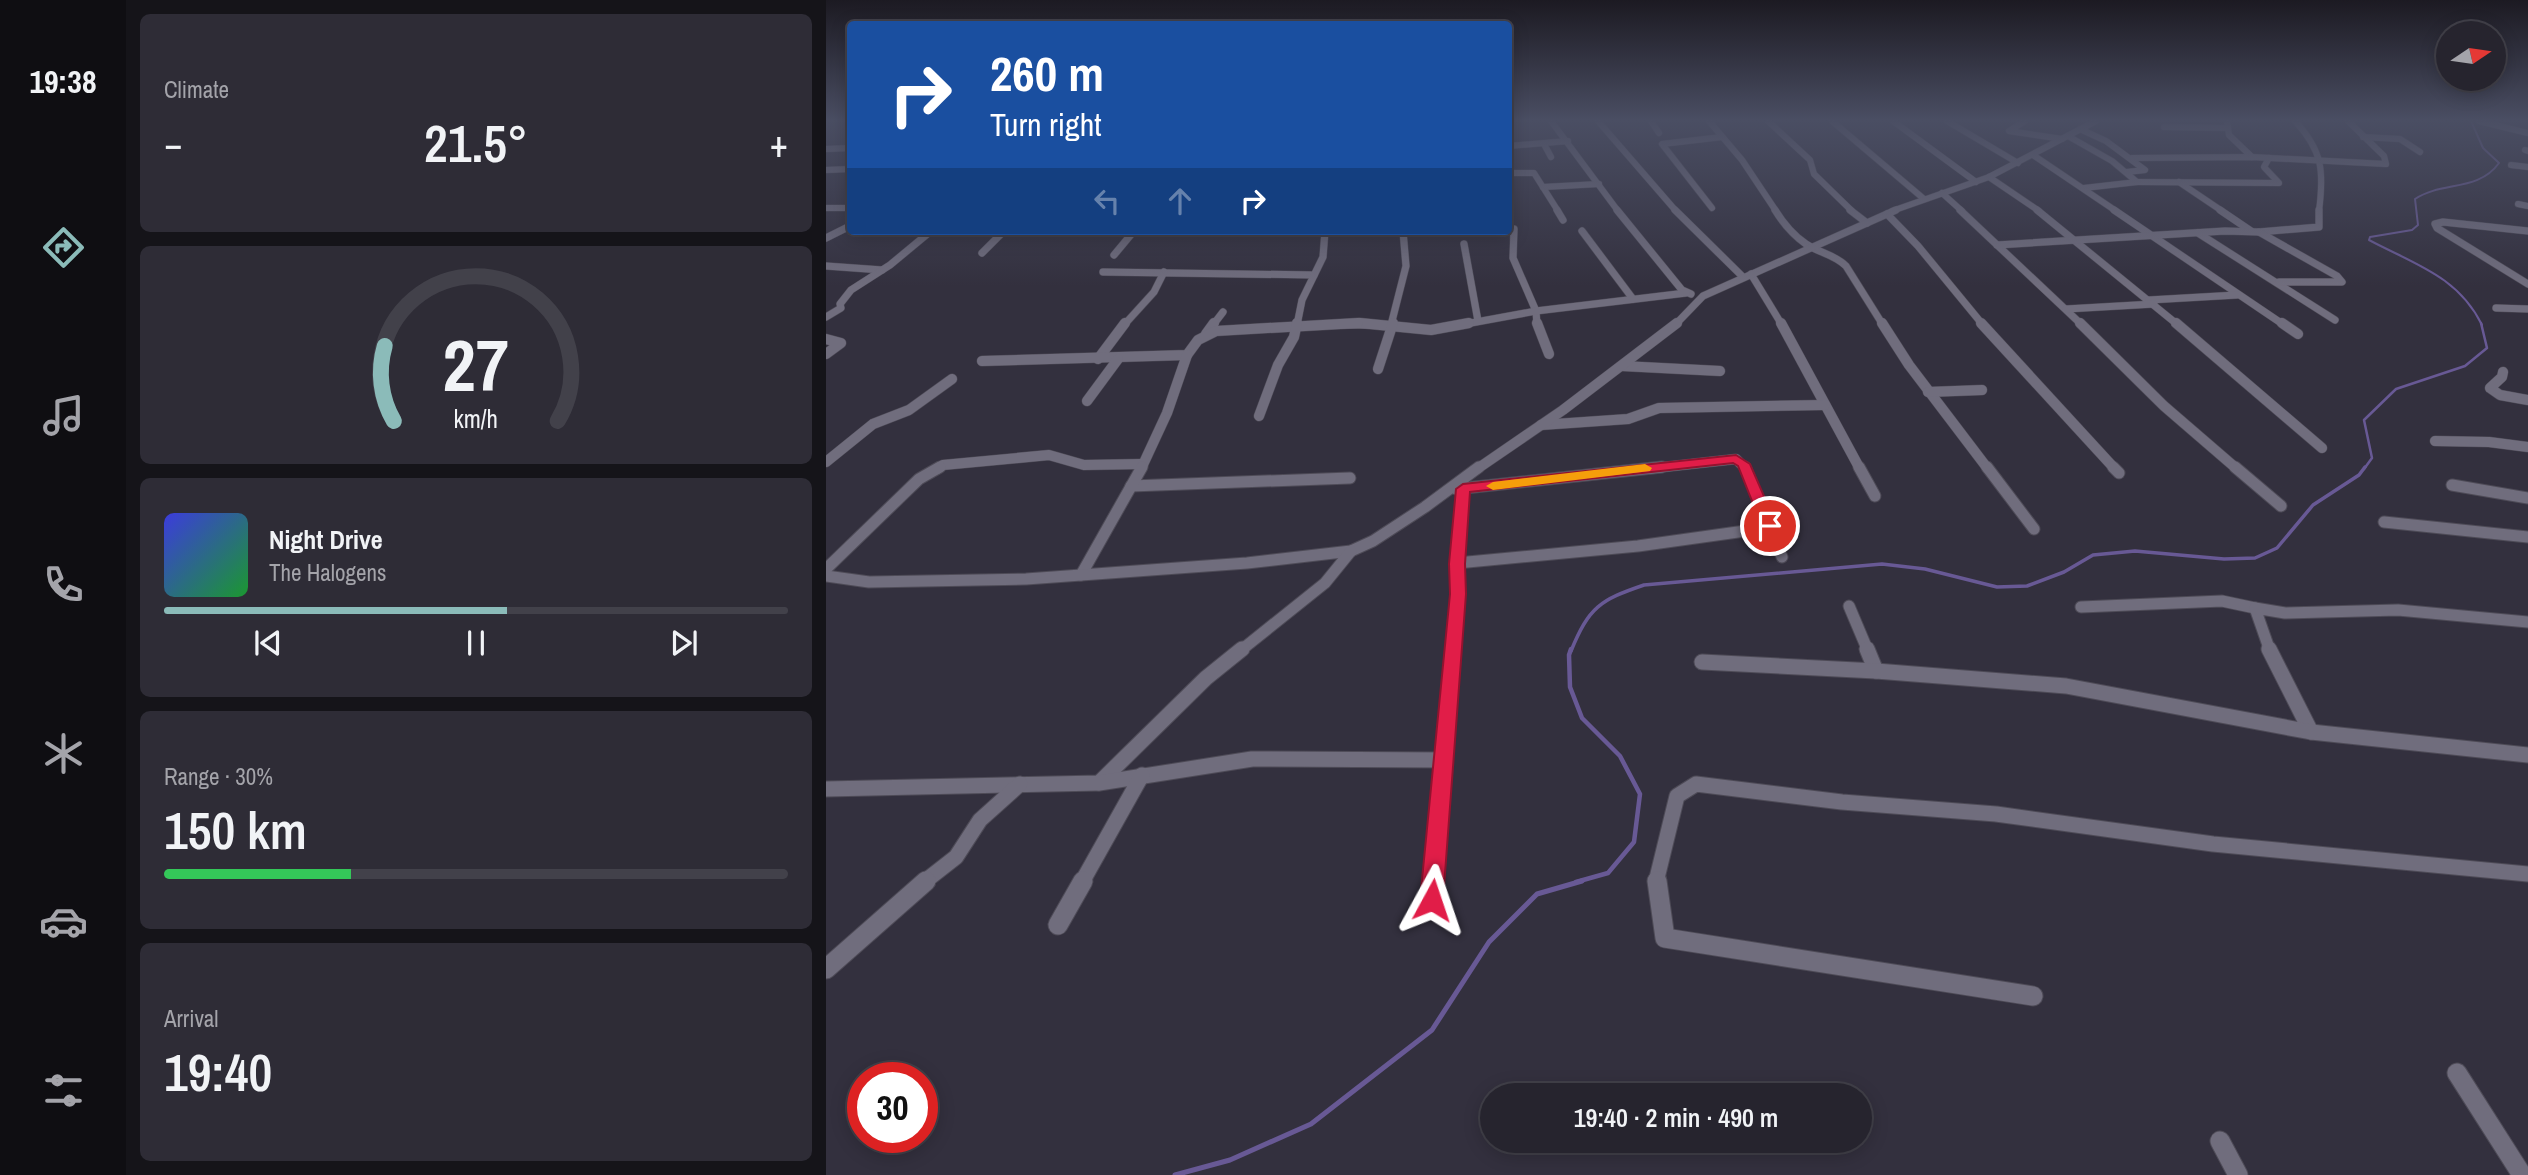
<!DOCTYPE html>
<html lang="en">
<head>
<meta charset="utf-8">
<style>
	:root { --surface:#26242e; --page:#2e2c36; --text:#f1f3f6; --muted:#a4a4aa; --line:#42414a; --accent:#8bbbb9 }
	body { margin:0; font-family:"Archivo Narrow",sans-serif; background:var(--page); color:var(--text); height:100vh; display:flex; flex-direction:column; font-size:26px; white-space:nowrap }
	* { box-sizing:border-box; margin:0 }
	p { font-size:23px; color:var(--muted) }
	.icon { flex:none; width:38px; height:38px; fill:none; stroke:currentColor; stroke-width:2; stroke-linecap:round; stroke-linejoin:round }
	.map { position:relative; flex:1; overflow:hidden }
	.panel { display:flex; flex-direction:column; gap:14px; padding:14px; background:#151419; width:700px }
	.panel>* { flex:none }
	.guide { position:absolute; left:21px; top:21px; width:665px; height:214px; border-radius:7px; box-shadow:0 4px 18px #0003,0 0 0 2px var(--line); background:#1a4fa0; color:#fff; overflow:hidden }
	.needle { width:46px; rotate:77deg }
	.tools { position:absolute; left:1610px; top:21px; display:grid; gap:14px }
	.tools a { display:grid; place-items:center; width:70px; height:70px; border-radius:50%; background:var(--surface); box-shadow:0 4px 18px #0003,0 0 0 2px var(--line); font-size:35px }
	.speed { position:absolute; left:21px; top:1062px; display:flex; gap:14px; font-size:35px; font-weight:700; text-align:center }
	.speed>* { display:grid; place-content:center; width:91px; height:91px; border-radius:50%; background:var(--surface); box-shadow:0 4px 18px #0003,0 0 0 2px var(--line); line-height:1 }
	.speed .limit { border:10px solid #d22; background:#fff; color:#111 }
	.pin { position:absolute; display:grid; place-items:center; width:60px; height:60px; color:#fff; margin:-30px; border:4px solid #fff; border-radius:50%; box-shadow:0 2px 7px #0007 }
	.me { position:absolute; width:77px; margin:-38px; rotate:5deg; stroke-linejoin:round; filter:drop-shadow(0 0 5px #0008) }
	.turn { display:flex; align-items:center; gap:24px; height:147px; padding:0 28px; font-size:32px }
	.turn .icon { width:91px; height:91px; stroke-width:2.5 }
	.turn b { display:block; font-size:49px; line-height:60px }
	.lanes { display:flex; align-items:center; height:66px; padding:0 28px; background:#0003; justify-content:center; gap:35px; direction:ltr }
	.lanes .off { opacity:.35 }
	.big { font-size:52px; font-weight:600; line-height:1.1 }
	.panel .card { flex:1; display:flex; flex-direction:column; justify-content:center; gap:10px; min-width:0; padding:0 24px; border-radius:10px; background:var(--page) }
	.panel .dial { align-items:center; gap:0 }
	.dial svg { height:182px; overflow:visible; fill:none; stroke:var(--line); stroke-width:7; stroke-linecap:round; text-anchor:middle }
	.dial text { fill:var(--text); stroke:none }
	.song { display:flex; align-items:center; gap:21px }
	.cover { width:84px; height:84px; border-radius:10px; background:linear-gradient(135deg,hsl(240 70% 55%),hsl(130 70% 35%)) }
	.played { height:7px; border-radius:4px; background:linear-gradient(90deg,var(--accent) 55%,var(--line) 55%) }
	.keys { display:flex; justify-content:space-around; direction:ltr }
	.heat { display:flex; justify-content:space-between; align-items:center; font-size:38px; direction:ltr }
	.charge { height:10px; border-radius:5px; background:linear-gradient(90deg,#34c759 30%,var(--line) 0) }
	.trip { position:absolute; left:654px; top:1083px; width:392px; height:70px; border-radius:35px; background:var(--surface); box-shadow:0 4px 18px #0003,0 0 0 2px var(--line); font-weight:600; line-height:70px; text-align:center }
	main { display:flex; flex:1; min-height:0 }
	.dock { display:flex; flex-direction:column; width:126px; justify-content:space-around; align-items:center; background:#0f0e12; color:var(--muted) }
	.dock .icon { width:49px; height:49px }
	.dock .selected { color:var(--accent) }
	.dock b { font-size:32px; color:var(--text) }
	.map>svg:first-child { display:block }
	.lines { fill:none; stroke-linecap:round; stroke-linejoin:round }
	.stream-far4 { stroke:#685995; stroke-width:2 }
	.stream-far3 { stroke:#685995; stroke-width:2.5 }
	.stream-far2 { stroke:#685995; stroke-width:3.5 }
	.stream-far1 { stroke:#685995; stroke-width:4.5 }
	.stream { stroke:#685995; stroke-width:5 }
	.street-far5-casing { stroke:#4e4b57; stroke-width:7 }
	.street-far4-casing { stroke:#4e4b57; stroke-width:8 }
	.street-far3-casing { stroke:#4e4b57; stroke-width:11 }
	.street-far2-casing { stroke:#4e4b57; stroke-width:13 }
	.street-far1-casing { stroke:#4e4b57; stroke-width:17 }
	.street-casing { stroke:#4e4b57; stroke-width:21 }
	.street-far5 { stroke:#706d7d; stroke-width:6 }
	.street-far4 { stroke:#706d7d; stroke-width:7 }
	.street-far3 { stroke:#706d7d; stroke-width:10 }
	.street-far2 { stroke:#706d7d; stroke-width:11 }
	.street-far1 { stroke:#706d7d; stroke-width:15 }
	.street { stroke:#706d7d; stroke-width:19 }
	.route { fill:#e11d48; stroke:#92132f; stroke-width:2 }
	.slow { fill:#f59e0b }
</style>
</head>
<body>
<main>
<nav class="dock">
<b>19:38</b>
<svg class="icon selected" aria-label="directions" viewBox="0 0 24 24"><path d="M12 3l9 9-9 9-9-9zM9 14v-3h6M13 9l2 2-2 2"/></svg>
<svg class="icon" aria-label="music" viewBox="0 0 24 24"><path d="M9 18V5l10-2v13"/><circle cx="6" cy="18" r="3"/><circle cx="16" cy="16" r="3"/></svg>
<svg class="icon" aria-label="phone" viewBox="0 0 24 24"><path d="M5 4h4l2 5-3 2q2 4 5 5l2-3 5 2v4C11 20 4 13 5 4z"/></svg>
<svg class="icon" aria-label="climate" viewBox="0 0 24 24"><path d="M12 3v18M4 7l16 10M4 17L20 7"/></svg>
<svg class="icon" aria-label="car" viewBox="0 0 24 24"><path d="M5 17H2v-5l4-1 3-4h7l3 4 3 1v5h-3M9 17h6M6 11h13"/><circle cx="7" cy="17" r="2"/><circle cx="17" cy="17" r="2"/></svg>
<svg class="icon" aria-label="filters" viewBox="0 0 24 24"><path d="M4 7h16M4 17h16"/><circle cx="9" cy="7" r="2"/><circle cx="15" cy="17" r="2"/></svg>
</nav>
<section class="panel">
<div class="card"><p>Climate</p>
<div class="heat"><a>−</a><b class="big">21.5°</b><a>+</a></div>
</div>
<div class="card dial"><svg viewBox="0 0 100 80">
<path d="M14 69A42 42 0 1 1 86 69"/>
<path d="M14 69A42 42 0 0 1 10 36" stroke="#8bbbb9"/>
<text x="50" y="56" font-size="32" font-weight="700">27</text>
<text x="50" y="72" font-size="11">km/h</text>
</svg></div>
<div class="card">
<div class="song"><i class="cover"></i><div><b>Night Drive</b><p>The Halogens</p></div></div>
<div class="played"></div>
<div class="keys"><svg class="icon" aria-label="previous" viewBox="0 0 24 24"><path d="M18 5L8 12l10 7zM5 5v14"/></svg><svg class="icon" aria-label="pause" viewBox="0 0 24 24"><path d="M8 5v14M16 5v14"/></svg><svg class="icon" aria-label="next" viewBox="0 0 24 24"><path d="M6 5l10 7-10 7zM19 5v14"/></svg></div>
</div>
<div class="card"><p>Range · 30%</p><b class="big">150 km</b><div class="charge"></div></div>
<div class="card"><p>Arrival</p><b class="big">19:40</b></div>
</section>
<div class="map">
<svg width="1702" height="1175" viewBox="0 0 1702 1175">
	<rect width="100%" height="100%" fill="#33303e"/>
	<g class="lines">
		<path class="stream-far4" d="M1645,121L1657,148L1673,163C1652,192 1616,181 1589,199L1592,225L1586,230L1544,237L1543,240C1588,264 1632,276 1656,325"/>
		<polyline class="stream-far3" points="1538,469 1546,458 1538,420 1570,389 1639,366 1661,348 1655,323"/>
		<path class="stream-far2" d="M745,651C763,607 774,600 818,585L1056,564L1099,569L1171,587L1201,586L1238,572L1267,555L1309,551L1398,559L1429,558L1451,548L1487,505L1533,475L1539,467"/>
		<polyline class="stream-far1" points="745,649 743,655 744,687 756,718 794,756 814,794 808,842 782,873 750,882"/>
		<polyline class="stream" points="349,1175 404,1160 485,1124 606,1030 663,942 711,894 756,881"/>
		<g class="street-far5-casing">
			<g id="street-far5">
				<polyline points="725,121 792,211"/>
				<polyline points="772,121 850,211"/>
				<polyline points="825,121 833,133"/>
				<polyline points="883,121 916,160 950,211"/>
				<polyline points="942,121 984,160 988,174 1026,211"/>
				<polyline points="1006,121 1098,199"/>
				<polyline points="1067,121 1150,182"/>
				<polyline points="1121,121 1192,163"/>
				<polyline points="1199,121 1183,131 1236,139"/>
				<path d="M1469,121C1497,151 1498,172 1493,211"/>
				<polyline points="1653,121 1702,133"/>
				<polyline points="1401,122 1403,135 1426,157"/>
				<polyline points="1338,127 1402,128"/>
				<polyline points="1254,129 1280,141 1319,170 1301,172"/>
				<polyline points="1242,136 1286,161 1311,182 1258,188"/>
				<polyline points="1537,137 1574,139 1594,152"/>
				<polyline points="718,144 725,157"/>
				<polyline points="682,146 742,141"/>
				<polyline points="0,149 24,148"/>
				<polyline points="1699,150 1702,151"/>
				<polyline points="1207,155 1290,211"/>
				<polyline points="1306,158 1426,157 1560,164 1558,156 1522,121"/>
				<polyline points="1685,165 1702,167"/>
				<polyline points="0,170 24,169"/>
				<polyline points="682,173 708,173 732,211"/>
				<polyline points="1163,177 1213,211"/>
				<polyline points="1311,182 1453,183 1438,167 1443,158"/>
				<polyline points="1353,182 1396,211"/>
				<polyline points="717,187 773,184"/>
				<polyline points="1116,193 1136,211"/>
				<polyline points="1692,204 1702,206"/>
				<polyline points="0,208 24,208"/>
				<polyline points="886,208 836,144 896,137"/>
				<polyline points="1066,211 1163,177 1270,121"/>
			</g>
		</g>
		<g class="street-far4-casing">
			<g id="street-far4">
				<polyline points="731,210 737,220"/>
				<polyline points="791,210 856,290 865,294"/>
				<polyline points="849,210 917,277"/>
				<path d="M949,210C957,223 967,235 980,244C993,253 1008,254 1020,266L1057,325"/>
				<polyline points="1024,210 1041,223"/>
				<polyline points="1134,210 1256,325"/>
				<polyline points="1211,210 1352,325"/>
				<polyline points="1288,210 1458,325"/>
				<polyline points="1394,210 1425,231"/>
				<polyline points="1061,214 1092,246 1157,325"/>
				<polyline points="688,229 687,258 710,311 711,325"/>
				<polyline points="756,231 807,299"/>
				<polyline points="1702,231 1617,222 1609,224 1611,228 1702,284"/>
				<polyline points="1433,232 1493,227 1493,210"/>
				<polyline points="1372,233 1509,320"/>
				<polyline points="0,238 24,226"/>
				<polyline points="638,244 652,321"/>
				<polyline points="1171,245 1399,231 1433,232 1511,276 1516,282 1453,282"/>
				<polyline points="156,253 178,231"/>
				<polyline points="288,255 308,231"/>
				<polyline points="0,266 56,270"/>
				<polyline points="277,272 488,275"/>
				<polyline points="925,274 956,325"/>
				<polyline points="1323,300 1411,295"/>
				<polyline points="1670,308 1702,309"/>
				<polyline points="1240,309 1328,304"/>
				<polyline points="0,317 15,308 14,304 25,290 64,265 105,231"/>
				<polyline points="298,325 328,292 338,272"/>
				<polyline points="387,325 397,312"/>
				<polyline points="471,325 476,300 497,257 499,231"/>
				<polyline points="500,325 552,325"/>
				<polyline points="565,325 580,266 577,231"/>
				<polyline points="634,325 710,311 860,293"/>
				<polyline points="849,325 877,296 1070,210"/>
			</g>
		</g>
		<g class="street-far3-casing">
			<g id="street-far3">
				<polyline points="534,323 605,330 643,323"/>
				<polyline points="711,323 723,354"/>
				<polyline points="955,323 1034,469"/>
				<polyline points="1056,323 1083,365 1162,469"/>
				<polyline points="1155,323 1289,469"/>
				<polyline points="1254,323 1338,406 1411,469"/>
				<polyline points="1350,323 1496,448"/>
				<polyline points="1456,323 1472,334"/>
				<polyline points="380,334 388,323"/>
				<polyline points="0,339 15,343 0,354"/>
				<polyline points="272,359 299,323"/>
				<polyline points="156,361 361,355 372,340 390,331 532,323"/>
				<polyline points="796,366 894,371"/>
				<polyline points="552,369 567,323"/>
				<polyline points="1677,372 1676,377 1664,388 1674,395 1702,400"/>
				<polyline points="1102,392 1156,390"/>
				<polyline points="261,401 292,359"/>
				<polyline points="433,416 452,365 468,337 471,323"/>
				<polyline points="715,425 802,419 833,408 999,405"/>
				<polyline points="1609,441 1663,442 1702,447"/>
				<polyline points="0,462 47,424 83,410 126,379"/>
				<polyline points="111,469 117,465 223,455 258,465 316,464"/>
				<polyline points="315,469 341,413 361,355"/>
				<polyline points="651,469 737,410 851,323"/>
				<polyline points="820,469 910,459 920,469"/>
			</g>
		</g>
		<g class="street-far2-casing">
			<g id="street-far2">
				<polyline points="919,467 956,557"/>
				<polyline points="1033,467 1049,496"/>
				<polyline points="1161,467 1208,529"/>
				<polyline points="1287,467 1293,473"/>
				<polyline points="1409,467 1455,506"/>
				<polyline points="1626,485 1702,498"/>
				<polyline points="305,486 524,478"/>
				<polyline points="630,489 836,467"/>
				<polyline points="1558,522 1702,537"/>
				<polyline points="631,563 812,546 919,531"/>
				<polyline points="0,569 93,479 114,467"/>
				<polyline points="255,575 316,467"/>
				<polyline points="0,576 43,582 200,579 421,563 525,551 547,541 599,507 653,467"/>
				<polyline points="1023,606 1042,651"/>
				<polyline points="1255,607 1396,601 1429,608"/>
				<polyline points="414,651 499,583 525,551"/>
				<polyline points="627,651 637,489"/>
				<polyline points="1444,651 1429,608 1459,613 1572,610 1702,622"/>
			</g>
		</g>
		<g class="street-far1-casing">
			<g id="street-far1">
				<polyline points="1041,649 1050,671"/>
				<polyline points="1443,649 1485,732"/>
				<polyline points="876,662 1050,671 1240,686 1485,732 1702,755"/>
				<polyline points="273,783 380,678 416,649"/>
				<polyline points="0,789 273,783 426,759 617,760"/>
				<polyline points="98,882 130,857 154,820 194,784"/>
				<polyline points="256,882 316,775"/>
				<polyline points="607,882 627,649"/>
				<polyline points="830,882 851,796 870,784 1016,802 1170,814 1387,844 1702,874"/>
			</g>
		</g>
		<g class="street-casing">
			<g id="street">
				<polyline points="831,881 839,938 1207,996"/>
				<polyline points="605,900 607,881"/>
				<polyline points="232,925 257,881"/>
				<polyline points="0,969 100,881"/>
				<polyline points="1631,1073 1696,1175"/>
				<polyline points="1394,1141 1412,1175"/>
			</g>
		</g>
		<use href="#street-far5" class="street-far5"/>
		<use href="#street-far4" class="street-far4"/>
		<use href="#street-far3" class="street-far3"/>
		<use href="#street-far2" class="street-far2"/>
		<use href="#street-far1" class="street-far1"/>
		<use href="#street" class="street"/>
	</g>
	<linearGradient id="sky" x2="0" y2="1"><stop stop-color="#1c1a22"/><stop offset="0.42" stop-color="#4a4e63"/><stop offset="1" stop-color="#4a4e63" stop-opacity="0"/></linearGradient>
	<rect width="1702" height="286" fill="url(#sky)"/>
	<polygon class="route" points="910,455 924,464 951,526 949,529 944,531 936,526 912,466 907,463 644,492 639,564 640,594 617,900 613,907 606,910 598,907 594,900 624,594 623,564 630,489 637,484"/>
	<polygon class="slow" points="819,464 826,468 824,471 667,490 660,486 667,482"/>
</svg>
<div class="tools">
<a><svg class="needle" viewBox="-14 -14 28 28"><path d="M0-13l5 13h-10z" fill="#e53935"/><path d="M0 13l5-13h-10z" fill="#a4a4aa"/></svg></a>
</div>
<div class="speed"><div class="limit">30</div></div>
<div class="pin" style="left:944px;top:526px;background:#d93025"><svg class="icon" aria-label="arrive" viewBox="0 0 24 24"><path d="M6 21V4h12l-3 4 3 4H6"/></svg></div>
<svg class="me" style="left:606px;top:900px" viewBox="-20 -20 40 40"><path d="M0-17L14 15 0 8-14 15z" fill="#e11d48" stroke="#fff" stroke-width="4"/></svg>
<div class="trip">19:40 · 2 min · 490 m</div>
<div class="guide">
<div class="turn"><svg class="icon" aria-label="right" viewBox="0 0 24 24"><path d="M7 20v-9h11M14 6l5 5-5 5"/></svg><div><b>260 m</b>Turn right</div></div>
<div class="lanes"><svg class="icon off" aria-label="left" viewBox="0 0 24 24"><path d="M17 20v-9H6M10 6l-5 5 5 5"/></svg><svg class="icon off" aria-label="ahead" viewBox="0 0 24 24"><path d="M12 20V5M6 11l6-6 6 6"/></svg><svg class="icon" aria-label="right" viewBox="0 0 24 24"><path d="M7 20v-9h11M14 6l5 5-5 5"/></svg></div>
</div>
</div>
</main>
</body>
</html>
